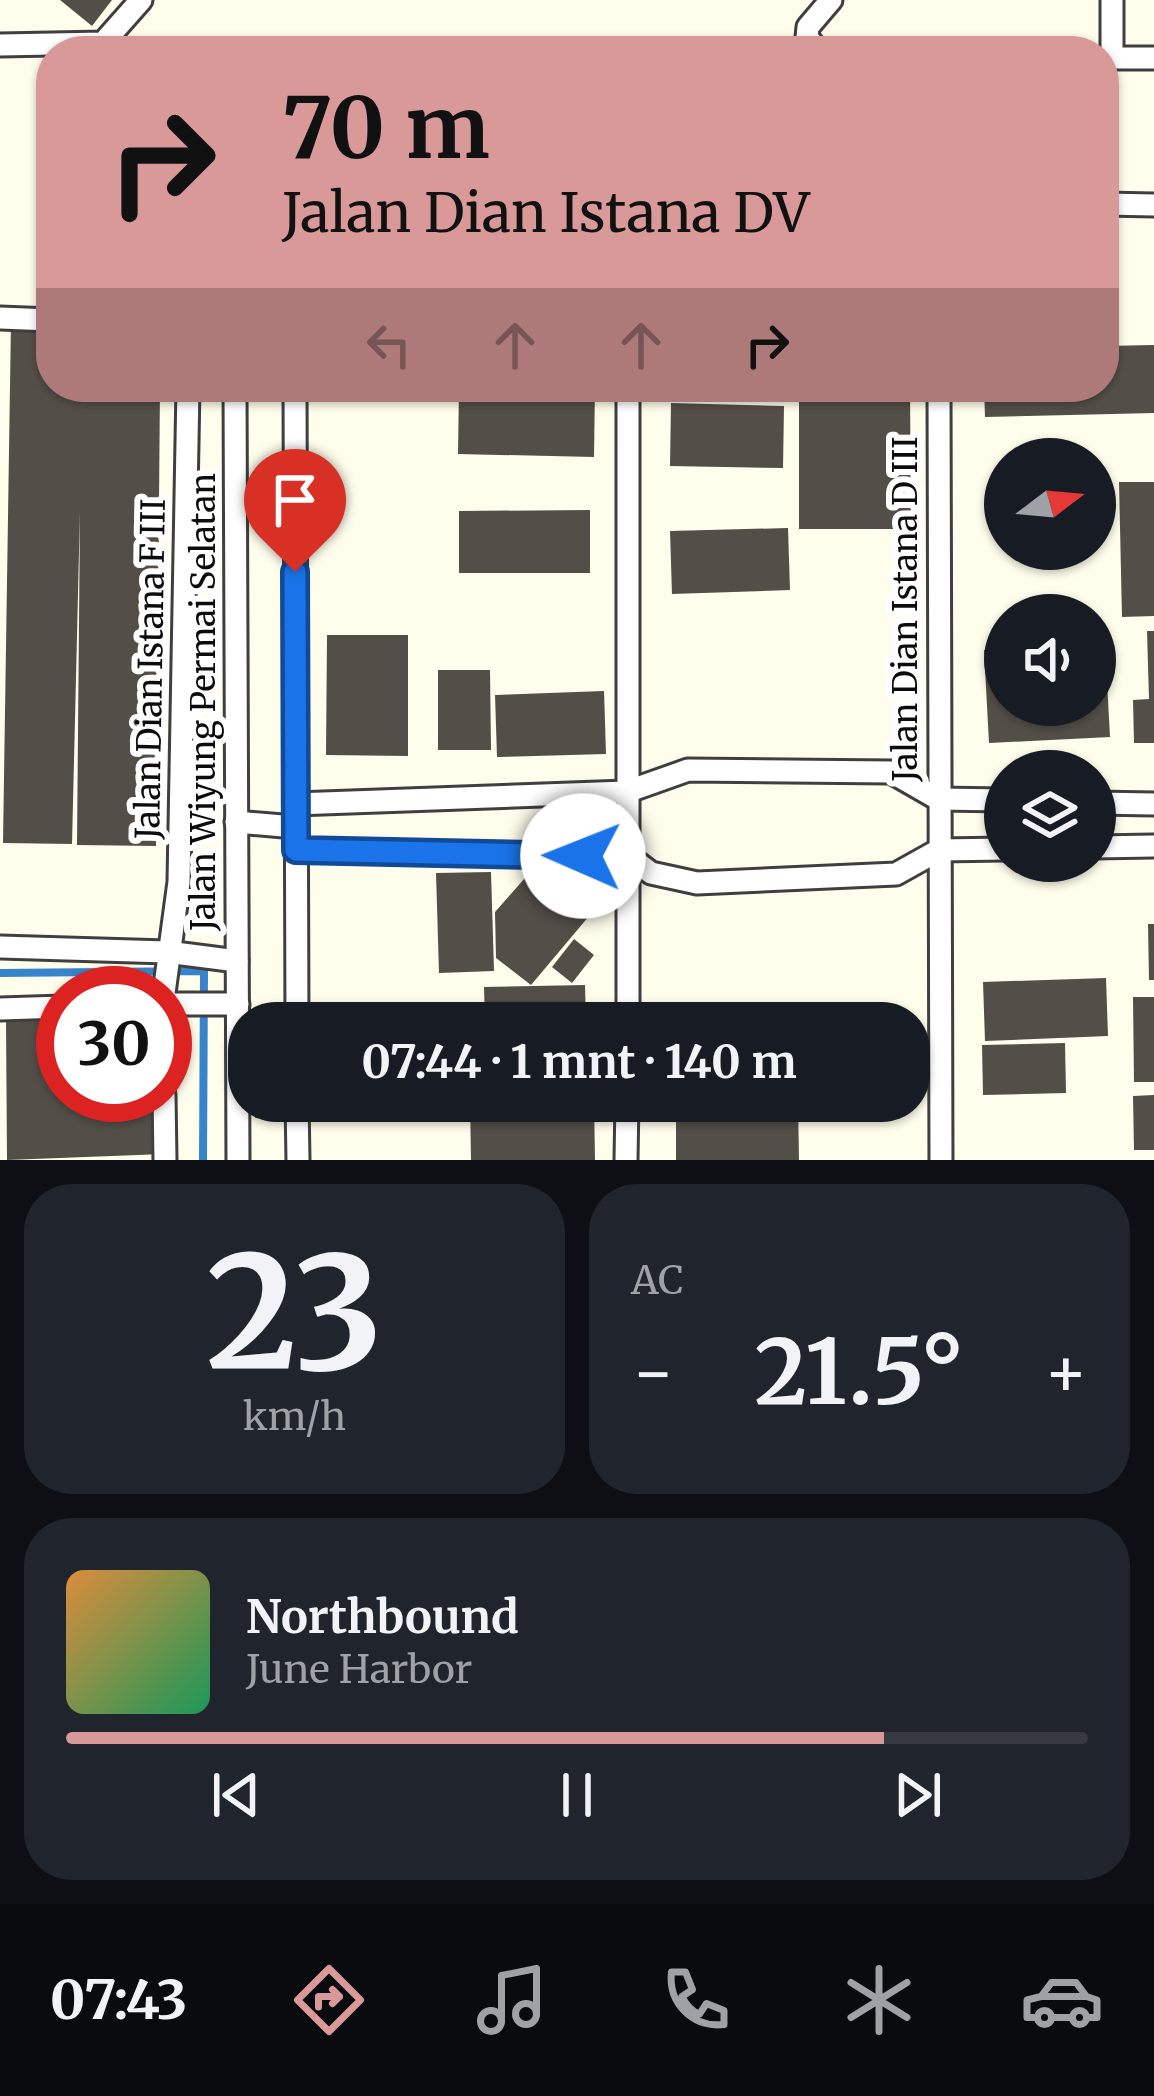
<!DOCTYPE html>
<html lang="id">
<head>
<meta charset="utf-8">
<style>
	:root { --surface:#171b24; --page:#20242c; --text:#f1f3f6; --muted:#9ea1a6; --line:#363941; --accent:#d99998 }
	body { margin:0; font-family:Merriweather,serif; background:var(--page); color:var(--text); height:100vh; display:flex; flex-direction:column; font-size:45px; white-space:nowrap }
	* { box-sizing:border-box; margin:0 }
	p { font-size:39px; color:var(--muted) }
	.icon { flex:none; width:66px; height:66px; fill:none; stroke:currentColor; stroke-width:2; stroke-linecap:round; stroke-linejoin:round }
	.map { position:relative; height:1160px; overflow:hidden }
	.panel { display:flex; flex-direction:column; gap:24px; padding:24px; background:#0d0f14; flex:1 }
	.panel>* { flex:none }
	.top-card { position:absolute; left:36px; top:36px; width:1083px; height:366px; border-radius:48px; box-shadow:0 3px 9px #0004; background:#d99998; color:#111; overflow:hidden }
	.needle { width:78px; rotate:74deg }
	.fabs { position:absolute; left:984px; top:438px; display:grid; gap:24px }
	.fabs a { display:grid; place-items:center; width:132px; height:132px; border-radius:50%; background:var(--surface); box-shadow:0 3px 9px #0004; font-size:60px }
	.speed { position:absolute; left:36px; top:966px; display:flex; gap:24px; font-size:60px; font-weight:700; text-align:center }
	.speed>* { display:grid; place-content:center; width:156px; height:156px; border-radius:50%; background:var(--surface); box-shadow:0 3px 9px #0004; line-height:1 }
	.speed .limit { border:18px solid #d22; background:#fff; color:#111 }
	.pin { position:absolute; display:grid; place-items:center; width:102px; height:102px; color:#fff; margin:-123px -51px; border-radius:50% 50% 50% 0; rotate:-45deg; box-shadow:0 0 12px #0007 }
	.pin .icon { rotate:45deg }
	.me { position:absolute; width:132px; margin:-66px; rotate:271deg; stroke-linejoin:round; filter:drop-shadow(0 0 9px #0008) }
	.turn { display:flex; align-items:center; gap:42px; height:252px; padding:0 48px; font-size:54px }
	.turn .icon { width:156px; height:156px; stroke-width:2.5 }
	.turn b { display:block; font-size:84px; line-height:102px }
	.lanes { display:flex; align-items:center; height:114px; padding:0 48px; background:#0003; justify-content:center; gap:60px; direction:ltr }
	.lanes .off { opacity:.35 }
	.big { font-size:90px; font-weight:700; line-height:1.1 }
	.panel .tile { flex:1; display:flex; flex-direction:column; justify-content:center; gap:18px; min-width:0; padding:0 42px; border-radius:48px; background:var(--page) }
	.panel .dial { align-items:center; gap:0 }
	.dial b { font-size:156px; line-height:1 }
	.song { display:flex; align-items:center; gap:36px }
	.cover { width:144px; height:144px; border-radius:18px; background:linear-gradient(135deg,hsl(30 70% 55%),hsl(150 70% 35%)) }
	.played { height:12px; border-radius:6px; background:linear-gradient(90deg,var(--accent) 80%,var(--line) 80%) }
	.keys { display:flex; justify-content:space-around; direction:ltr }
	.heat { display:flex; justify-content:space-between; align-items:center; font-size:66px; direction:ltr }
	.panel .tiles { flex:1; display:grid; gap:24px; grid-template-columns:1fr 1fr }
	.tile:last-child { grid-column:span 2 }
	.trip { position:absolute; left:228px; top:1002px; width:702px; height:120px; border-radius:48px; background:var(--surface); box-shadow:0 3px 9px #0004; font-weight:700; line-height:120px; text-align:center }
	.tab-bar { display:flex; height:192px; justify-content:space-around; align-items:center; background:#090b0e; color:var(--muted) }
	.tab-bar .icon { width:84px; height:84px }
	.tab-bar .active { color:var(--accent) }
	.tab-bar b { font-size:54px; color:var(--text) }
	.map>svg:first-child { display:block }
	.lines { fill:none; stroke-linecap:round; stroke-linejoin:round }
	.stream { stroke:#3784cd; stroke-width:8 }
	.building { fill:#544e48 }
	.minor-casing { stroke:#3f3f3f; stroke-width:27 }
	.minor { stroke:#fff; stroke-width:21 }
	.route-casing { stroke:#114b97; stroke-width:30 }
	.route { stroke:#1a73e8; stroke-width:21 }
	.labels { text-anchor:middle; stroke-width:12; stroke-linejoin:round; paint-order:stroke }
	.street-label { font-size:33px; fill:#0c0c0c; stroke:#fff }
</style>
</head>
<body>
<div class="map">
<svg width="1154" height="1160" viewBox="0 0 1154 1160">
	<rect width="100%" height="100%" fill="#fffdeb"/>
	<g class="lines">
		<polyline class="stream" points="0,973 204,971 203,1160"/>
	</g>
	<g class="building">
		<polygon points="60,0 112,0 92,26"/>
		<polygon points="11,321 51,322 51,387 160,387 156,846 77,845 80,511 72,844 3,843"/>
		<polygon points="1154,345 1154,413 985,417 984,387 1104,387 1104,346"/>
		<polygon points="459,387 595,387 594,457 458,454"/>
		<polygon points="799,387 910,387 911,529 799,529"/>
		<polygon points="671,403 784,406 783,468 670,466"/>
		<polygon points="1119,482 1154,482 1154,616 1122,617"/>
		<polygon points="590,510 590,573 459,573 459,511"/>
		<polygon points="788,528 790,590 672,594 670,531"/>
		<polygon points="1147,631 1154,631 1154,743 1134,743 1133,700 1149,699"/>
		<polygon points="327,635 408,635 408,756 326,755"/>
		<polygon points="1095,644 1105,644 1110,737 989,743 984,650 1005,649 1005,705 1095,705"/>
		<polygon points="438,670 490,670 491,750 438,750"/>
		<polygon points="604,691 606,754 497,757 495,695"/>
		<polygon points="540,861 595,909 531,985 496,958 495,912"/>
		<polygon points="491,872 494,971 439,973 436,873"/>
		<polygon points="1148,924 1154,924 1154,980 1149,980"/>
		<polygon points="574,939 594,955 572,983 552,967"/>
		<polygon points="1106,978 1108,1036 985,1041 983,982"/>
		<polygon points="585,985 586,1023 485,1023 484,987"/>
		<polygon points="1133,997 1154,997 1154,1082 1134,1082"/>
		<polygon points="6,1021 63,1021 63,1095 163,1095 164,1154 7,1160"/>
		<polygon points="1065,1043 1066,1093 983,1095 982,1045"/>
		<polygon points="1154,1095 1154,1150 1134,1150 1133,1096"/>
		<polygon points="470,1101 594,1101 595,1160 471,1160"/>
		<polygon points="676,1101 798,1101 799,1160 676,1160"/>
	</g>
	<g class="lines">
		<g class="minor-casing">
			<g id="minor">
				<polyline points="1112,0 1112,58"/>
				<polyline points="0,45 103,43 141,0"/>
				<polyline points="818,51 807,37 808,27 831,0"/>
				<polyline points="1104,58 1154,58"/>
				<polyline points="1104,204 1154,205"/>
				<polyline points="0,318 51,320"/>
				<polyline points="235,387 238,1160"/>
				<polyline points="295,387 297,1023"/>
				<polyline points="628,387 628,1023"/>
				<polyline points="939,387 941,1160"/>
				<polyline points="938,799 1005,800"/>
				<polyline points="1095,803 1154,804"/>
				<polyline points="295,804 626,792 688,770 891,772 938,799"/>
				<polyline points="236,822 295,827"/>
				<polyline points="1095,847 1154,846"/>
				<polyline points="296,850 630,857"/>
				<polyline points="939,850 1005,849"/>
				<polyline points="630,857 651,873 697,883 896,874 939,850"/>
				<polyline points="0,947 167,952 237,961"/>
				<polyline points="164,993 179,882 188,387"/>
				<polyline points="165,1004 238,1004"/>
				<polyline points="0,1009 63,1007"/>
				<polyline points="164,1095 165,1160"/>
				<polyline points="297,1101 298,1160"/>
				<polyline points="626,1160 627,1101"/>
			</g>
		</g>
		<use href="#minor" class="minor"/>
	</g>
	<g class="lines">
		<g class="route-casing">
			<polyline id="route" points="295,572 296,850 583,856"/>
		</g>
		<use href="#route" class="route"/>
	</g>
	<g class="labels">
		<g class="street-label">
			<text transform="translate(905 609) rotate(-90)" y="12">Jalan Dian Istana D III</text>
			<text transform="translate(150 669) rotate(-89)" y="12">Jalan Dian Istana F III</text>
			<text transform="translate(203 702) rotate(-90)" y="12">Jalan Wiyung Permai Selatan</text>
		</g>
	</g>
</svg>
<div class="fabs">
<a><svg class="needle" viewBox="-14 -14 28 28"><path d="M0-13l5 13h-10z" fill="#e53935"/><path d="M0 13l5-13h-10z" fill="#9ea1a6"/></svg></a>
<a><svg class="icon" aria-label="sound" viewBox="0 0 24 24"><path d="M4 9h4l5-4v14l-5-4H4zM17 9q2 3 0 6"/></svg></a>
<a><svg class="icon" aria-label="layers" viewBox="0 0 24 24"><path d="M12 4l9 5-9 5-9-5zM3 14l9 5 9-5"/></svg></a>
</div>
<div class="speed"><div class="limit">30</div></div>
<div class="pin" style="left:295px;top:572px;background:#d93025"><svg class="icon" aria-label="arrive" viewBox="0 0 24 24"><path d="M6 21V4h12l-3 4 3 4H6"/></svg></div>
<svg class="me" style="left:583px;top:856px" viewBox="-20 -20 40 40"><circle r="19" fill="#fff"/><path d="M0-13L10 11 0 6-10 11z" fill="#1a73e8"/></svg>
<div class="trip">07:44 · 1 mnt · 140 m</div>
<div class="top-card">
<div class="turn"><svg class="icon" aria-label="right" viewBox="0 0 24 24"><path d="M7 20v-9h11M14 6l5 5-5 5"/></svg><div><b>70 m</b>Jalan Dian Istana DV</div></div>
<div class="lanes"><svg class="icon off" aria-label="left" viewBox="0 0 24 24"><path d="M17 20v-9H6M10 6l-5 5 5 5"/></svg><svg class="icon off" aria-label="ahead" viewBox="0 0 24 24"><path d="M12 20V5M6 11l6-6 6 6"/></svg><svg class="icon off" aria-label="ahead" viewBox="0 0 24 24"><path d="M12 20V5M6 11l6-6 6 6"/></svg><svg class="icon" aria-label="right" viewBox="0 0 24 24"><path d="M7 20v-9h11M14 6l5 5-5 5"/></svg></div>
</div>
</div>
<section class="panel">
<div class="tiles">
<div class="tile dial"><b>23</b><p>km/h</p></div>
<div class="tile"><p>AC</p>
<div class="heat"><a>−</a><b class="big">21.5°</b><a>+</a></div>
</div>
<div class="tile">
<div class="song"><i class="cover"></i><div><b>Northbound</b><p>June Harbor</p></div></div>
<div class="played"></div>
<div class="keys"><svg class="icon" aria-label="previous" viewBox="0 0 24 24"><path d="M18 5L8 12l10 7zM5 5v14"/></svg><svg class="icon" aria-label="pause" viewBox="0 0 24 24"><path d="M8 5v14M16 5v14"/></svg><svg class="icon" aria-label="next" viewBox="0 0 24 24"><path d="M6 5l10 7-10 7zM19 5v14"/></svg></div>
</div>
</div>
</section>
<nav class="tab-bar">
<b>07:43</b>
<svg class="icon active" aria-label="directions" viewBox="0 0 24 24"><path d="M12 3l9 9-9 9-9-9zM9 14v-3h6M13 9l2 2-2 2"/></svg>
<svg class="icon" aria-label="music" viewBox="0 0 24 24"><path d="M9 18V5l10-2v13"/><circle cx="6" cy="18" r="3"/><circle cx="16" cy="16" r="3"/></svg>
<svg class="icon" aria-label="phone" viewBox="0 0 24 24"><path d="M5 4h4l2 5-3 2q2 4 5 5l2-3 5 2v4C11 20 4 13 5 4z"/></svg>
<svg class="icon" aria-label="climate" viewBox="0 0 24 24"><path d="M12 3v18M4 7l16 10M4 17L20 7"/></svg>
<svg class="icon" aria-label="car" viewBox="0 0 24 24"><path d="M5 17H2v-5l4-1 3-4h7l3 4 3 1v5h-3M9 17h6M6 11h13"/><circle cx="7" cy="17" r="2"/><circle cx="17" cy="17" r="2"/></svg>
</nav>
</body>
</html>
